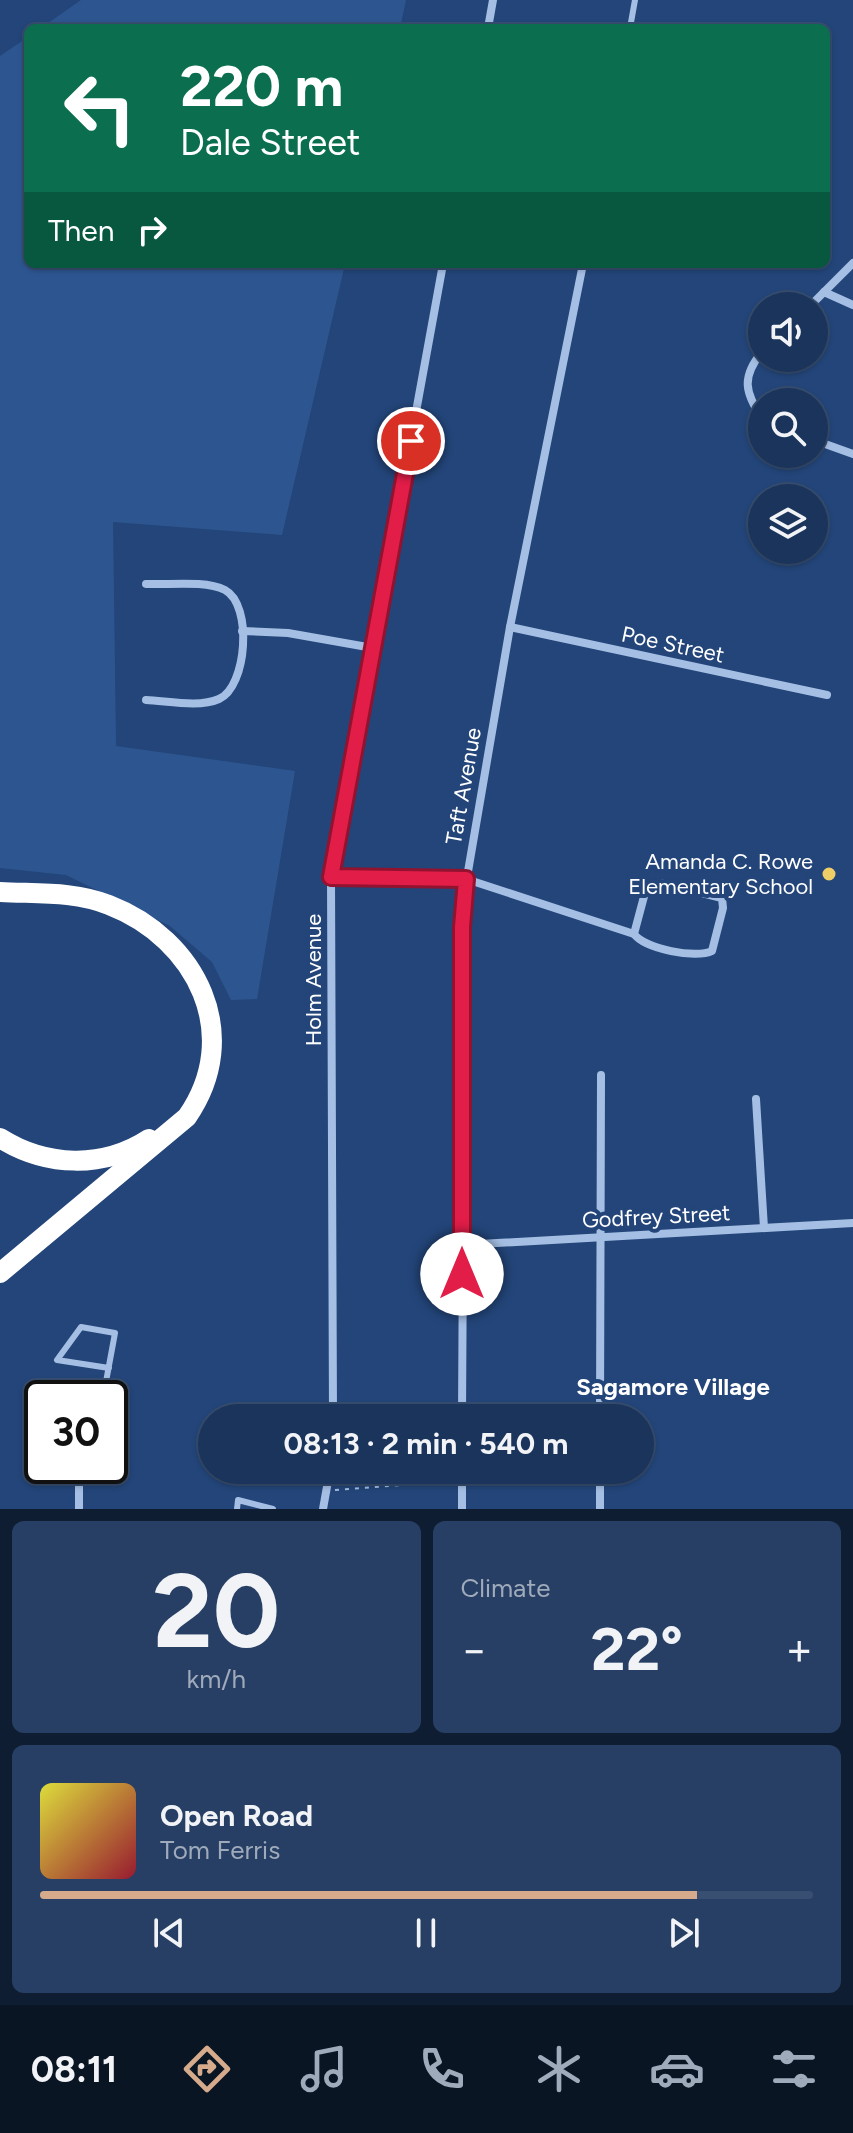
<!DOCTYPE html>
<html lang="en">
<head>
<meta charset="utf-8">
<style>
	:root { --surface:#1a345b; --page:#273f64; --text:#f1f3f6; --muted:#9faabb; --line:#384f71; --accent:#d6ab8b }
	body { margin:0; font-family:Figtree,sans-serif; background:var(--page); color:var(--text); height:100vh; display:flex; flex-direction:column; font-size:30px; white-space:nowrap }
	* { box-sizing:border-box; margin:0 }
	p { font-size:26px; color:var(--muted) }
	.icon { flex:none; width:44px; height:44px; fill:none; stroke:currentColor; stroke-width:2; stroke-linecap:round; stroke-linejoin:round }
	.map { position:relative; height:1509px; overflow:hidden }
	.side { display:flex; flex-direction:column; gap:12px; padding:12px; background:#0e1d32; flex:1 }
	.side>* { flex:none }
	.banner { position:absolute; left:24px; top:24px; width:806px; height:244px; border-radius:12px; box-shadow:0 2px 6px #0004,0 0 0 2px var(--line); background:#0b6e4f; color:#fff; overflow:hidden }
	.buttons { position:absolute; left:748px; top:292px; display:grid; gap:16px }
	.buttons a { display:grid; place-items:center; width:80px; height:80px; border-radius:50%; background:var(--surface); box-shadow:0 2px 6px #0004,0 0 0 2px var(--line); font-size:40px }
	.speed { position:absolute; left:24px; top:1380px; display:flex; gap:16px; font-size:40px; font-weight:700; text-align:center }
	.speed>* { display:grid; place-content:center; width:104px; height:104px; border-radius:50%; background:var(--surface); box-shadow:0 2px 6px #0004,0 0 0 2px var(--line); line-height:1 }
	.speed .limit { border:4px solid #111; border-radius:12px; background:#fff; color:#111 }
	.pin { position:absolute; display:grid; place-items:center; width:68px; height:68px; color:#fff; margin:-34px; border:4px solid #fff; border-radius:50%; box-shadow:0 2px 8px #0007 }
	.me { position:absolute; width:88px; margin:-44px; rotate:0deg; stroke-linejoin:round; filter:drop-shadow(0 0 6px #0008) }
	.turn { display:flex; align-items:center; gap:28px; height:168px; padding:0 24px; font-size:36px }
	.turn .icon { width:104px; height:104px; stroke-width:2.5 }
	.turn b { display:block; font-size:56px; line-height:68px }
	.then { display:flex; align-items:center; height:76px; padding:0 24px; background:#0003; gap:16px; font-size:30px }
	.big { font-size:60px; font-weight:700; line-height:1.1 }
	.side .tile { flex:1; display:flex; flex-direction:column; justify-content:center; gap:12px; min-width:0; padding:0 28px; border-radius:12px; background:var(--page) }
	.side .dial { align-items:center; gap:0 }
	.dial b { font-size:104px; line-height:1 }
	.song { display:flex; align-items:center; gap:24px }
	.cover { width:96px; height:96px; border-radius:12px; background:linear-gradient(135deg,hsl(60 70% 55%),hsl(350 70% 35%)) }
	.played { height:8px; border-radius:4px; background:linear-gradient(90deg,var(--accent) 85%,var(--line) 85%) }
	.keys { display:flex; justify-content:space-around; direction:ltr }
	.heat { display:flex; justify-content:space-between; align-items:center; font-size:44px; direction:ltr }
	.side .tiles { flex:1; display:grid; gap:12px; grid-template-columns:1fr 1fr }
	.tile:last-child { grid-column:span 2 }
	.trip { position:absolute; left:198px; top:1404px; width:456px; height:80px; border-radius:40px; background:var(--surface); box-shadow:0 2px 6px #0004,0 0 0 2px var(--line); font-weight:700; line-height:80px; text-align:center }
	.tabs { display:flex; height:128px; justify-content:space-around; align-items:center; background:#0a1524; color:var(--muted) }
	.tabs .icon { width:56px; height:56px }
	.tabs .on { color:var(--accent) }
	.tabs b { font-size:36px; color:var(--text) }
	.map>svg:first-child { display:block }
	.green { fill:#2d5691 }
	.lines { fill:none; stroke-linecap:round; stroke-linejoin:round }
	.path { stroke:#a5bfe4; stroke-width:2; stroke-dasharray:4 6; stroke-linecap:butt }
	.lane { stroke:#a5bfe4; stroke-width:6 }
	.street { stroke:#a5bfe4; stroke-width:8 }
	.highway { stroke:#fff; stroke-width:20 }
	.route-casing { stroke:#92132f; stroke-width:20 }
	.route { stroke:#e11d48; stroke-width:14 }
	.poi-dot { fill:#efce68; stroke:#234579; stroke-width:3 }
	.labels { text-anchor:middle; stroke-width:8; stroke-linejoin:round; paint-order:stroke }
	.street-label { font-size:22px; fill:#fff; stroke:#234579 }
	.poi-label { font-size:22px; fill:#fff; stroke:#234579; text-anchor:end }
	.neighbourhood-label { font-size:24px; font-weight:bold; fill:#fff; stroke:#234579 }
</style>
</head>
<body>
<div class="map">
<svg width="853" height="1509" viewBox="0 0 853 1509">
	<rect width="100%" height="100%" fill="#234579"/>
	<g class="green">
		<polygon points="81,0 406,0 400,28 41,28"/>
		<polygon points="28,37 28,264 345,264 282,535 113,522 116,746 295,771 257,999 231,1000 212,962 170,926 66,875 0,868 0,56"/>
	</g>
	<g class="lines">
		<polyline class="path" points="335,1490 453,1481"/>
		<g class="lane">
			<polyline points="630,28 635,0"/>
			<polyline points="103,1398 115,1333 81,1327 57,1360 109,1368"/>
			<polyline points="42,1429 37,1452 42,1453"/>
			<polyline points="237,1509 238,1500 273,1509"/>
		</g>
		<g class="street">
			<polyline points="488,28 493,0"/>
			<polyline points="824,292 853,305"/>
			<polyline points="810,306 853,263"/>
			<path d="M762,352C741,377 745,393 762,418"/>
			<polyline points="814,440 853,454"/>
			<polyline points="510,627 827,695"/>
			<polyline points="242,631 288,633 373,648"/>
			<path d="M146,700C168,701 199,708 219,699C247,687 253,605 225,590C205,580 169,585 146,584"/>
			<polyline points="331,877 466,879 634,934"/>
			<path d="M661,883L722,898L723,908L712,951C696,959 645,949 634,934L646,889Z"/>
			<polyline points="756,1099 764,1228"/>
			<polyline points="462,1245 853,1223"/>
			<polyline points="333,1418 331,877 443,264"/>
			<polyline points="462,1418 465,889 510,627 583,264"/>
			<polyline points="600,1418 601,1075"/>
			<polyline points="79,1474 79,1509"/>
			<polyline points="323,1509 330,1470"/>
			<polyline points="462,1509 462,1470"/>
			<polyline points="600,1509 600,1470"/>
		</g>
		<g class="highway">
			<path d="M0,892C37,894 74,891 109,905C197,939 244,1035 187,1117L0,1273"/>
			<path d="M0,1138C46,1167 103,1169 149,1139"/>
		</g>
	</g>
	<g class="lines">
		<g class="route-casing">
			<polyline id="route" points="411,441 331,877 466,879 462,927 462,1274"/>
		</g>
		<use href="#route" class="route"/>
	</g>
	<circle class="poi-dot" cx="829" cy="874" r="8"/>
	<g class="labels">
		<g class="street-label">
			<text transform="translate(673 644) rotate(12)" y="8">Poe Street</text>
			<text transform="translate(463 786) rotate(-80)" y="8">Taft Avenue</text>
			<text transform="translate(313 980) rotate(-90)" y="8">Holm Avenue</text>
			<text transform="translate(656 1216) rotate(-3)" y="8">Godfrey Street</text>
		</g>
		<g class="poi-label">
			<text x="813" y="869">Amanda C. Rowe<tspan x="813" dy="25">Elementary School</tspan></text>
		</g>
		<g class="neighbourhood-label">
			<text x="673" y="1395">Sagamore Village</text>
		</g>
	</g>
</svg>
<div class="buttons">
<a><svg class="icon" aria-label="sound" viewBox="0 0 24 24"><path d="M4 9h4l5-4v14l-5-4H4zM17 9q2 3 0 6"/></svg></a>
<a><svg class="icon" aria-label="search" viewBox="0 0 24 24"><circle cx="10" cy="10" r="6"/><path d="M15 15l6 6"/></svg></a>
<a><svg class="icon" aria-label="layers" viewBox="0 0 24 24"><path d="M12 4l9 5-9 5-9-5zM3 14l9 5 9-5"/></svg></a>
</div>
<div class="speed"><div class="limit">30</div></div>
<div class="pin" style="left:411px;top:441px;background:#d93025"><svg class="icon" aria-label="arrive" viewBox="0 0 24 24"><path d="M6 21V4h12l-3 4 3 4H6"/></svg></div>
<svg class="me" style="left:462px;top:1274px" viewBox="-20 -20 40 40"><circle r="19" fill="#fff"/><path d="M0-13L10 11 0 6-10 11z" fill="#e11d48"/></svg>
<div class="trip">08:13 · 2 min · 540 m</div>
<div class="banner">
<div class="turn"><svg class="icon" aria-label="left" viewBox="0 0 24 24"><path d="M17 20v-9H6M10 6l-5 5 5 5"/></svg><div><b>220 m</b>Dale Street</div></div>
<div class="then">Then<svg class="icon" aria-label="right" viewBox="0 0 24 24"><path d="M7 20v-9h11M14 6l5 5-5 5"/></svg></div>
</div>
</div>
<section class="side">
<div class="tiles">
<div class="tile dial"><b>20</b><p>km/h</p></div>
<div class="tile"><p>Climate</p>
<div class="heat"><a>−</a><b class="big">22°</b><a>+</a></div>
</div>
<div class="tile">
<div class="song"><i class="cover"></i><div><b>Open Road</b><p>Tom Ferris</p></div></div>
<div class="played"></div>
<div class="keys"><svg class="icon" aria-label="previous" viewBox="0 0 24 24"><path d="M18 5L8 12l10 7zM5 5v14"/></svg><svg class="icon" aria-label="pause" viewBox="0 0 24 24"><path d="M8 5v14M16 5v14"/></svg><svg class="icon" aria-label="next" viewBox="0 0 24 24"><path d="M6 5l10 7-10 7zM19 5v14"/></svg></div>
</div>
</div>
</section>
<nav class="tabs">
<b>08:11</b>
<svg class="icon on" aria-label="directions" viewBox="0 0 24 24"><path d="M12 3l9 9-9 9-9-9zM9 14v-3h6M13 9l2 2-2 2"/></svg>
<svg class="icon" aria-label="music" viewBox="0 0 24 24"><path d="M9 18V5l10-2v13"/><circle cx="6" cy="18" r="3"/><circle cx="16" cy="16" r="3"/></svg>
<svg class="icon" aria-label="phone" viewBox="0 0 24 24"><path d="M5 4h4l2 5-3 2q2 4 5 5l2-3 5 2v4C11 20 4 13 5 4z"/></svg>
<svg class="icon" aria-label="climate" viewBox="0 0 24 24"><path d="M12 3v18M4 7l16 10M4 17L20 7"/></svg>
<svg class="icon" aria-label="car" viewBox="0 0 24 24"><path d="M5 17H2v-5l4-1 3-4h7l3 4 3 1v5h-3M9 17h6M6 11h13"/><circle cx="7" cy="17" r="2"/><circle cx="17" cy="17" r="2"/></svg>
<svg class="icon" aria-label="filters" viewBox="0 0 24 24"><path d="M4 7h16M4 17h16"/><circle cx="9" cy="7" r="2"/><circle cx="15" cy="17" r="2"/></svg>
</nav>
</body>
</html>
